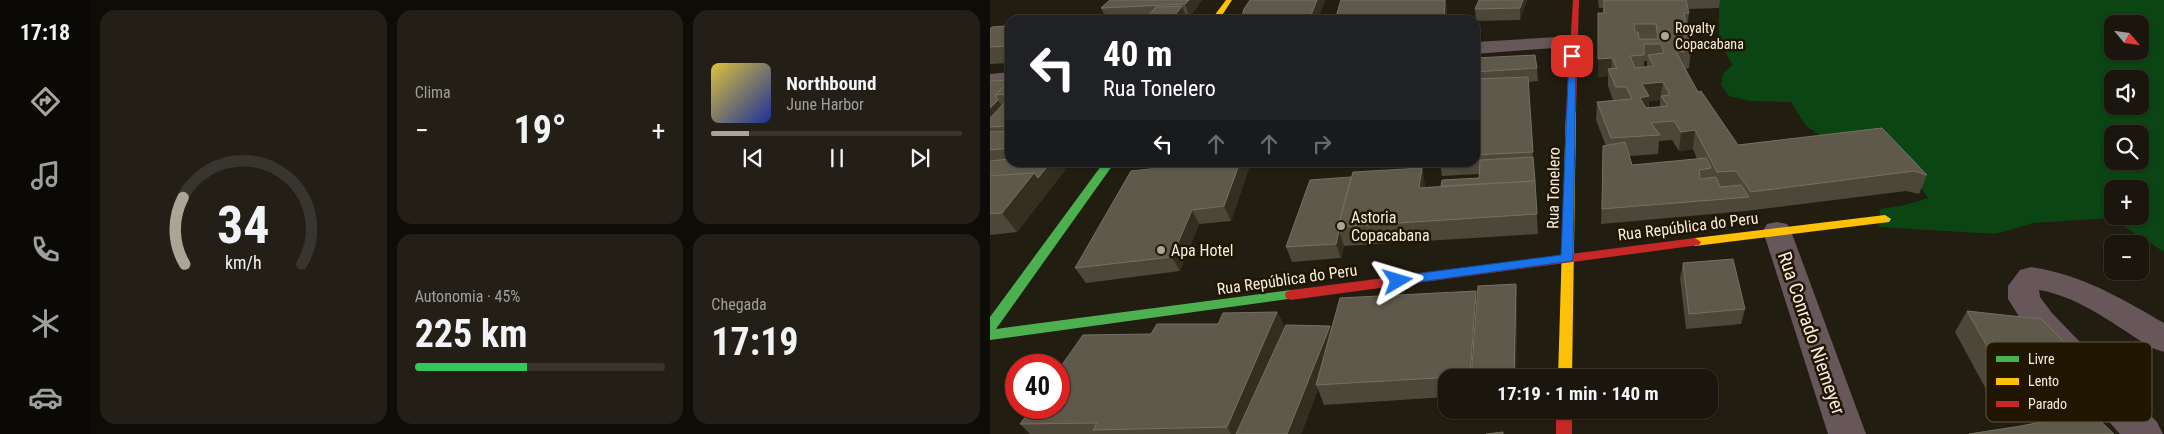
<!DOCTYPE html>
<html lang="pt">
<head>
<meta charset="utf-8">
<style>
	:root { --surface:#1a160d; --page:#231f16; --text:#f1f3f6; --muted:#9f9f9d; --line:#38352e; --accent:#aba598 }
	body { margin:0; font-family:"Roboto Condensed",sans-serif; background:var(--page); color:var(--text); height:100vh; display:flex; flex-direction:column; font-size:19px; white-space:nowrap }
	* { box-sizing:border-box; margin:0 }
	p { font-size:16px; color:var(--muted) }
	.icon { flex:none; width:28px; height:28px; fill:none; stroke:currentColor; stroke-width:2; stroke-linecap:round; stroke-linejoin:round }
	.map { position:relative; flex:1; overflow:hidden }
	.details { display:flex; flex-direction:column; gap:10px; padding:10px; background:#0e0c07; width:900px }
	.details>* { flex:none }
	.top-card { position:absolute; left:15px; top:15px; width:475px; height:152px; border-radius:15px; box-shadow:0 1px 4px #0004,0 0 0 1px var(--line); background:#202124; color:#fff; overflow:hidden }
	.needle { width:32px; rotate:119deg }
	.buttons { position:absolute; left:1114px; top:15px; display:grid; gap:10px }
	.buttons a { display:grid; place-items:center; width:45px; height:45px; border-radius:10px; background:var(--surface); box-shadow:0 1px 4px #0004,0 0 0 1px var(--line); font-size:25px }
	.speed { position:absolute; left:15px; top:354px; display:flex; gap:10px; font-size:25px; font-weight:700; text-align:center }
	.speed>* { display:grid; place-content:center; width:65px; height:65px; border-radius:50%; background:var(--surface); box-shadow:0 1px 4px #0004,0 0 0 1px var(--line); line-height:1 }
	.speed .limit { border:8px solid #d22; background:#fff; color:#111 }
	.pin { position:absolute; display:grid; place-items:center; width:42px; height:42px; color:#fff; margin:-21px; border-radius:10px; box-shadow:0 2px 8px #0006 }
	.me { position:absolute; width:55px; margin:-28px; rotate:83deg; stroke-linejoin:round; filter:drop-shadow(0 0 4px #0008) }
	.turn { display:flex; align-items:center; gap:18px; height:105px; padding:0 15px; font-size:22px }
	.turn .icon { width:65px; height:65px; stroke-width:2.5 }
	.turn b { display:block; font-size:35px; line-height:42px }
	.lanes { display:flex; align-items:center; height:48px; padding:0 15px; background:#0003; justify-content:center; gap:25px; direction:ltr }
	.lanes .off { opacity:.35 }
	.big { font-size:38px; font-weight:700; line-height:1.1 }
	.details .card { flex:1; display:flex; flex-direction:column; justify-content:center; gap:8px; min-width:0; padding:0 18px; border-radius:15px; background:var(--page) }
	.details .dial { align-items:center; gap:0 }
	.dial svg { height:130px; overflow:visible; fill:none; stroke:var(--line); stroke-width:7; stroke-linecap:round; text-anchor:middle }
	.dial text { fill:var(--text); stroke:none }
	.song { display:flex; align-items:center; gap:15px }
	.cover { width:60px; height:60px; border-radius:8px; background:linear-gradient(135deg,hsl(50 70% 55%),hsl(230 70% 35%)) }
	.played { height:5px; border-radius:2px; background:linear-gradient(90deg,var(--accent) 15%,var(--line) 15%) }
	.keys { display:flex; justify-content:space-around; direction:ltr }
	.heat { display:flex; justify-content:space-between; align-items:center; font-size:28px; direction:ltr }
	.charge { height:8px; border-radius:4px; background:linear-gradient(90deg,#34c759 45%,var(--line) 0) }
	.details .tiles { flex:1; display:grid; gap:10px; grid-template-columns:repeat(3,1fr) }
	.card:first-child { grid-row:span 2 }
	.trip { position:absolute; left:448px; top:369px; width:280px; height:50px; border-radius:15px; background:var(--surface); box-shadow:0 1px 4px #0004,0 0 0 1px var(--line); font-weight:700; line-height:50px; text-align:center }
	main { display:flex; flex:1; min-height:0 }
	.menu { display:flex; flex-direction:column; width:90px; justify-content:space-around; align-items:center; background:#0a0905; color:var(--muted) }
	.menu .icon { width:35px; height:35px }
	.menu .selected { color:var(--accent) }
	.menu b { font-size:22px; color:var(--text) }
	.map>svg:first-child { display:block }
	.green { fill:#0a4513; fill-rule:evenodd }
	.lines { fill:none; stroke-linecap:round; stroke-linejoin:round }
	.street { fill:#67565a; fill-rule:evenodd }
	.fast { fill:#4caf50; fill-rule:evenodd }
	.slow { fill:#ffc107; fill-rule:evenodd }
	.jam { fill:#c62828; fill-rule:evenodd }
	.wall { fill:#4d4739; fill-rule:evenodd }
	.shaded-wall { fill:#342e21 }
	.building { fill:#5f594b; stroke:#767062; fill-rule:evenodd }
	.route { fill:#1a73e8; stroke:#114b97 }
	.poi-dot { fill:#aba598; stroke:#201602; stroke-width:2 }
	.labels { text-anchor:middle; stroke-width:5; stroke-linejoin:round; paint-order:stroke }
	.far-poi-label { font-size:14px; fill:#f5eee1; stroke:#201602; text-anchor:start }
	.street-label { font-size:16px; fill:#f5eee1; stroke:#201602 }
	.poi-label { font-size:16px; fill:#f5eee1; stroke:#201602; text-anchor:start }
	.near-street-label { font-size:19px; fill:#f5eee1; stroke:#201602 }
	.key { fill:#201602; stroke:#605745; stroke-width:1 }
	.key-label { font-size:14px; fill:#f5eee1 }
</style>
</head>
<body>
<main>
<nav class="menu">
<b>17:18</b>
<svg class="icon selected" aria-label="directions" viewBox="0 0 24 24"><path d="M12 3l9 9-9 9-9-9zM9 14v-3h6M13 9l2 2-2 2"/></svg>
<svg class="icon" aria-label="music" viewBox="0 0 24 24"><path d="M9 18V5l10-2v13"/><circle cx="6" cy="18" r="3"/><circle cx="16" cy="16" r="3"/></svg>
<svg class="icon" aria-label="phone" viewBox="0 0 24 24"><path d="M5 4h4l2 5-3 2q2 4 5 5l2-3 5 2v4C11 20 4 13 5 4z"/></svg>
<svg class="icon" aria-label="climate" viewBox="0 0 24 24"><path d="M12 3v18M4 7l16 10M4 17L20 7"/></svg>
<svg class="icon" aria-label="car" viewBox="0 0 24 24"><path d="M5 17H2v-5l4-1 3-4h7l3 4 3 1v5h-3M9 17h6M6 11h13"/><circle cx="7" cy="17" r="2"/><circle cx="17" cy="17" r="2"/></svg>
</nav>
<section class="details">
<div class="tiles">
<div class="card dial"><svg viewBox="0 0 100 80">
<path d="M14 69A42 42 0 1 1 86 69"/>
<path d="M14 69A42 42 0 0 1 13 28" stroke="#aba598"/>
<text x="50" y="56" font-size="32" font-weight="700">34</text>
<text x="50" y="72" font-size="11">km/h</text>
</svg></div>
<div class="card"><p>Clima</p>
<div class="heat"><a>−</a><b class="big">19°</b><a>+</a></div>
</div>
<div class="card">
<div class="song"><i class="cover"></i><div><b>Northbound</b><p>June Harbor</p></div></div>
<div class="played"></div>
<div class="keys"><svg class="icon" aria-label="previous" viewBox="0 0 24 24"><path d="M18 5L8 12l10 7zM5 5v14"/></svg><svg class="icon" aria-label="pause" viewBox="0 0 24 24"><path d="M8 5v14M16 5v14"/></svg><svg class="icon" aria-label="next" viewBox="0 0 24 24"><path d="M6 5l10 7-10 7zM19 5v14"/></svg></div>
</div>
<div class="card"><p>Autonomia · 45%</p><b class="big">225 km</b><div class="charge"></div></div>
<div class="card"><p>Chegada</p><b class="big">17:19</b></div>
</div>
</section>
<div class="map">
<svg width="1174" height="434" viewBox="0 0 1174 434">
	<rect width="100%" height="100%" fill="#221d11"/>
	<path class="green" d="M729,0H1174V252L1121,218L1044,223L1005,234L889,227L890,209L915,205L938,198L906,151L834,138L816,126L801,102L760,101L739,96L731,85L733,74L742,65L729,38ZM1122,24H1150V51H1122ZM1122,79H1150V106H1122ZM1122,134H1150V161H1122ZM1122,189H1150V216H1122Z"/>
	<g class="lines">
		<g class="street">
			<polygon points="583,36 590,38 592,42 590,46 485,54 485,42"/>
			<polygon points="20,72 20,84 0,86 0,74"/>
			<polygon points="787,222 797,224 801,231 876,434 838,434 773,231 777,224"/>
			<path d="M1041,267C1091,274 1131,298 1174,323V352L1162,348C1127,327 1091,297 1049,290L1050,297L1062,313L1167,422L1173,434H1130L1038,331L1018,299V286L1030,270Z"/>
		</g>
		<polygon class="fast" points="114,162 125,162 6,329 301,290 306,292 307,295 306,298 0,340 0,317"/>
		<g class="slow">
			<polygon points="236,0 242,0 229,20 221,20"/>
			<polygon points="581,109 586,112 582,378 568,378 576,112"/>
			<polygon points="895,215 901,219 899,222 705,246 699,242 705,238"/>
		</g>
		<g class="jam">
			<polygon points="583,0 589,0 586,112 581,115 576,112"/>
			<polygon points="705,238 711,242 709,245 301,300 296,298 295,295 296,292 301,290"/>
			<rect x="566" y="410" width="16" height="24"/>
		</g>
	</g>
	<g class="wall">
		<polygon points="120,0 212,0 208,4 209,5 199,16 196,16 197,18 196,20 117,20 111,8"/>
		<polygon points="537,0 530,20 486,21 485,9"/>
		<path d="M608,0H730L729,8L698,9L699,13L697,30L701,51L699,68L695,69L708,92L748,145L892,128L937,175L929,194L916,191L756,211L611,224L613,146H616L606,120L607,102L623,100L618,86V76L608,77V13H613V8H609ZM654,61H657V67H654ZM670,100V107L659,108V101ZM682,140L689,151L703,149L707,159L642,165L639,156L668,154L669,141Z"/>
		<polygon points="20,24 20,63 0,64 0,29 16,26"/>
		<polygon points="485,58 547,68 548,81 538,82 548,234 354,246 351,258 302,262 296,247 361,177 432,168 435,187 451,186 489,178 490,174 452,176 450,162 485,162"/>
		<polygon points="20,80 20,162 70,162 75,170 27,232 0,235 0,81"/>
		<polygon points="261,162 241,221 209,224 190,271 96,283 85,268 160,169"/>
		<polygon points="693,263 755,309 751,324 696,329 690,278"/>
		<polygon points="526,284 527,299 526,378 456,378 456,397 334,405 328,389 311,434 40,434 30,424 161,334 228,324 287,312 295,328 340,326 342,329 487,298"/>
		<polygon points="977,311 1103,371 1086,391 1010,415 965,332"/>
	</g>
	<g class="shaded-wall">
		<polygon points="199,0 206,0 209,5 199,16 195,4"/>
		<polygon points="207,0 212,0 208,4"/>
		<polygon points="327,0 336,0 327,20 319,20"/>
		<polygon points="455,0 456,0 457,7 457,20 454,20"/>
		<polygon points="533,0 537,0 530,20 530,8"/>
		<polygon points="192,6 197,18 196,20 181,20"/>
		<polygon points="622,58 621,75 618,69 618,76 608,77 608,59"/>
		<polygon points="673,82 670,100 659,101 658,114 650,98 652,84"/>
		<polygon points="8,100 17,114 0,127 0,108"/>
		<polygon points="705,130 703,149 689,151 691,132"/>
		<polygon points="61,162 70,162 75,170 27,232 12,213 44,173"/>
		<polygon points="250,162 261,162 241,221 234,206"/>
		<polygon points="432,168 435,188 429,188"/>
		<polygon points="202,210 209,224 190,271 182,257"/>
		<polygon points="349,231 354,246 351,258 346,244"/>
		<polygon points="526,284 527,299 526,378 524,378"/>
		<polygon points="486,291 489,311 484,378 480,378"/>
		<polygon points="287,312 297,332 254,434 241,434 237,427"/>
		<polygon points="340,326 346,340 326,385 328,389 311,434 297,434"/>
		<polygon points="1103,371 1086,391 1010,415 1025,395"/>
	</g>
	<g class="building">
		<polygon points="120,0 199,0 195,4 111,8"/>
		<polygon points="260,0 327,0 319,20 251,20 254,9"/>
		<polygon points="351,0 455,0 454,20 345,20"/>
		<polygon points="489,0 533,0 530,8 485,9"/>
		<path d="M614,0H696L699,13H694L701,51L686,52L708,92L711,91L748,145L892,128L937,175L924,171L761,192L746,171L727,172L705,130L691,132L684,121L661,123L670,135L621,138L607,102L642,99L636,87H626L618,69L627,68L622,58L608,59V13H614ZM644,24H666L668,39H649L648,32H645ZM654,44H671L674,53L658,55L664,66L645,68L640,56L654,55ZM673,82L680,95L671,96L678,106L656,108L650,98L659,96L652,84Z"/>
		<polygon points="192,6 181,20 121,20 123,18 148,16 145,19 156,18 166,7"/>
		<polygon points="20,24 20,46 0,47 0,29 2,27 16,26"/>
		<polygon points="545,55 547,68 485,72 485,58"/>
		<polygon points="538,77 543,152 485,155 485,79"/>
		<polygon points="20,80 5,95 8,100 0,108 0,81"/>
		<polygon points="20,81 20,94 5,95"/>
		<polygon points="20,97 20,126 0,127 0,118"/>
		<polygon points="20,131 20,148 0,150 0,132"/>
		<polygon points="635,142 642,165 716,158 721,168 709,170 710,179 726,177 730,187 751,185 759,197 612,209 613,146"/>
		<polygon points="543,157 545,181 451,186 452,180 489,178 490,160"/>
		<polygon points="20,159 20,162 61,162 48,178 44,173 0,176 0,161"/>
		<polygon points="164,162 250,162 234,206 202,210 182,257 85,268 141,171 160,169"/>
		<polygon points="432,168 429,188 545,181 547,214 348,227 363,172"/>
		<polygon points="44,173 12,213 0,214 0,176"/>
		<polygon points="361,177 348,227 349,231 346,244 296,247 320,180"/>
		<polygon points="743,259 755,309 699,314 693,263"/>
		<polygon points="526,284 524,378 481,378 488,286"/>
		<polygon points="486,291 480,376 326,385 350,298"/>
		<polygon points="977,311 1051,319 1103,371 1025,395"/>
		<polygon points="287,312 237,427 103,430 107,423 30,424 42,408 69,408 69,369 93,335 161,334 167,324 228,324 233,313"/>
		<polygon points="296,325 340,326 297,434 246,434"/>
		<polygon points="1101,412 1124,434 979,434 1031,426"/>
		<polygon points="513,432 513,434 496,434"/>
	</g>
	<polygon class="route" points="579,55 586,56 583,258 582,261 408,285 403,284 401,281 403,277 408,276 571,255"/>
	<g class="poi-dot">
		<circle cx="675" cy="36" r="5"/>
		<circle cx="351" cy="226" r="5"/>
		<circle cx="171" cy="250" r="5"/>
	</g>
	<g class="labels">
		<g class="far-poi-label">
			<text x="685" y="33">Royalty<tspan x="685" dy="16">Copacabana</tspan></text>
		</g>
		<g class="street-label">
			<text transform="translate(563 188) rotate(-89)" y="6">Rua Tonelero</text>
			<text transform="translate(698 226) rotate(-7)" y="6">Rua República do Peru</text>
			<text transform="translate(297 279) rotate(-8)" y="6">Rua República do Peru</text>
		</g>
		<g class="poi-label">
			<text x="361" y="223">Astoria<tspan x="361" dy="18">Copacabana</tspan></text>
			<text x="181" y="256">Apa Hotel</text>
		</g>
		<g class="near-street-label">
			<text transform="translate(822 333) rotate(71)" y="7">Rua Conrado Niemeyer</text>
		</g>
	</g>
	<rect x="996" y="342" width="166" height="80" rx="8" class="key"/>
	<rect x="1006" y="356" width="23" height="6" fill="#4caf50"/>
	<rect x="1006" y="378" width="23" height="7" fill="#ffc107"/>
	<rect x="1006" y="401" width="23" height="6" fill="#c62828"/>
	<g class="key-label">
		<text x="1038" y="364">Livre</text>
		<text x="1038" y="386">Lento</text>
		<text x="1038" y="409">Parado</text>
	</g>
</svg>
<div class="buttons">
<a><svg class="needle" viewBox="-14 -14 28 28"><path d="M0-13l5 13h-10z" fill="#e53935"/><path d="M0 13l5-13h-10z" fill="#9f9f9d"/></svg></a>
<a><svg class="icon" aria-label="sound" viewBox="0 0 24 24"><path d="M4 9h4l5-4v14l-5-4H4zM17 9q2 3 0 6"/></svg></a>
<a><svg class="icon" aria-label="search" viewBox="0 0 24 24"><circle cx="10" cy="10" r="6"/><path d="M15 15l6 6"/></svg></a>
<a>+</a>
<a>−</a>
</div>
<div class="speed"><div class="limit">40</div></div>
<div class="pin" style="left:582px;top:56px;background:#d93025"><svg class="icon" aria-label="arrive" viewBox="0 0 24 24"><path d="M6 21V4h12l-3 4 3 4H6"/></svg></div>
<svg class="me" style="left:408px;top:281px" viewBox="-20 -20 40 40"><path d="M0-17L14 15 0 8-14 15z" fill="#1a73e8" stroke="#fff" stroke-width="4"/></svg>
<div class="trip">17:19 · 1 min · 140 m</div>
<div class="top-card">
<div class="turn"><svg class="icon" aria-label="left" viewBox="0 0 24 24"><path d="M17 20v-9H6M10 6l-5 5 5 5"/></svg><div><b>40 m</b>Rua Tonelero</div></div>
<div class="lanes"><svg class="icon" aria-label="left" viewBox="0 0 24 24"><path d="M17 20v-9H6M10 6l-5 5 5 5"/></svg><svg class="icon off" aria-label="ahead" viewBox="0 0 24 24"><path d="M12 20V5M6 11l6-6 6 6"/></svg><svg class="icon off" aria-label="ahead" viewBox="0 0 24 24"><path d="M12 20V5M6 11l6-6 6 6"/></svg><svg class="icon off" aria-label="right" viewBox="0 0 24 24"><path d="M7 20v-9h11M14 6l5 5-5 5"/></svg></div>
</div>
</div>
</main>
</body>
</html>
